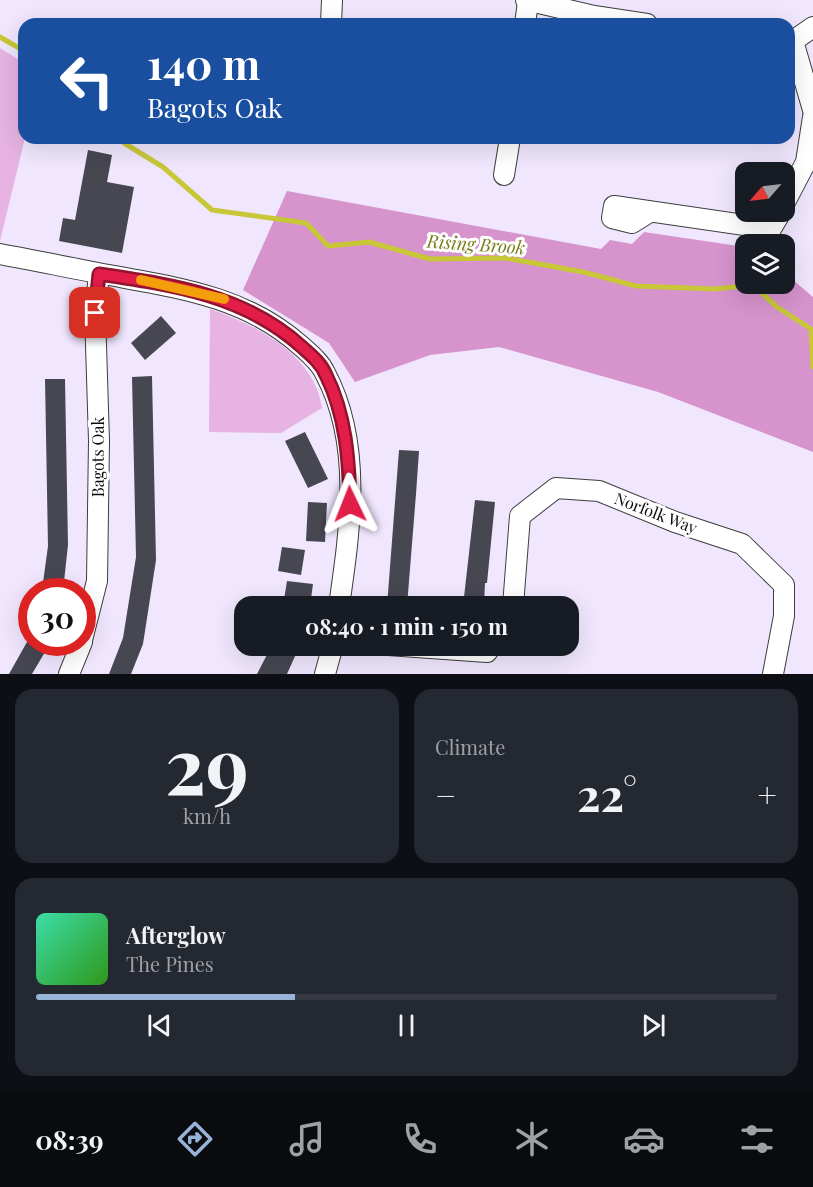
<!DOCTYPE html>
<html lang="en">
<head>
<meta charset="utf-8">
<style>
	:root { --surface:#171b24; --page:#242831; --text:#f1f3f6; --muted:#9ea1a6; --line:#363941; --accent:#97b4d8 }
	body { margin:0; font-family:"Playfair Display",serif; background:var(--page); color:var(--text); height:100vh; display:flex; flex-direction:column; font-size:22px; white-space:nowrap }
	* { box-sizing:border-box; margin:0 }
	p { font-size:20px; color:var(--muted) }
	.icon { flex:none; width:33px; height:33px; fill:none; stroke:currentColor; stroke-width:2; stroke-linecap:round; stroke-linejoin:round }
	.map { position:relative; height:674px; overflow:hidden }
	.panel { display:flex; flex-direction:column; gap:15px; padding:15px; background:#0d0f14; flex:1 }
	.panel>* { flex:none }
	.hud { position:absolute; left:18px; top:18px; width:777px; height:126px; border-radius:18px; box-shadow:0 6px 24px #0002; background:#1a4fa0; color:#fff; overflow:hidden }
	.needle { width:39px; rotate:242deg }
	.buttons { position:absolute; left:735px; top:162px; display:grid; gap:12px }
	.buttons a { display:grid; place-items:center; width:60px; height:60px; border-radius:12px; background:var(--surface); box-shadow:0 6px 24px #0002; font-size:30px }
	.speed { position:absolute; left:18px; top:578px; display:flex; gap:12px; font-size:30px; font-weight:700; text-align:center }
	.speed>* { display:grid; place-content:center; width:78px; height:78px; border-radius:50%; background:var(--surface); box-shadow:0 6px 24px #0002; line-height:1 }
	.speed .limit { border:9px solid #d22; background:#fff; color:#111 }
	.pin { position:absolute; display:grid; place-items:center; width:51px; height:51px; color:#fff; margin:-26px; border-radius:12px; box-shadow:0 3px 9px #0006 }
	.me { position:absolute; width:66px; margin:-33px; rotate:358deg; stroke-linejoin:round; filter:drop-shadow(0 0 4px #0008) }
	.turn { display:flex; align-items:center; gap:21px; height:126px; padding:0 30px; font-size:27px }
	.turn .icon { width:78px; height:78px; stroke-width:2.5 }
	.turn b { display:block; font-size:42px; line-height:51px }
	.big { font-size:45px; font-weight:700; line-height:1.1 }
	.panel .tile { flex:1; display:flex; flex-direction:column; justify-content:center; gap:9px; min-width:0; padding:0 21px; border-radius:18px; background:var(--page) }
	.panel .dial { align-items:center; gap:0 }
	.dial b { font-size:78px; line-height:1 }
	.song { display:flex; align-items:center; gap:18px }
	.cover { width:72px; height:72px; border-radius:9px; background:linear-gradient(135deg,hsl(160 70% 55%),hsl(110 70% 35%)) }
	.played { height:6px; border-radius:3px; background:linear-gradient(90deg,var(--accent) 35%,var(--line) 35%) }
	.keys { display:flex; justify-content:space-around; direction:ltr }
	.heat { display:flex; justify-content:space-between; align-items:center; font-size:33px; direction:ltr }
	.panel .tiles { flex:1; display:grid; gap:15px; grid-template-columns:1fr 1fr }
	.tile:last-child { grid-column:span 2 }
	.trip { position:absolute; left:234px; top:596px; width:345px; height:60px; border-radius:18px; background:var(--surface); box-shadow:0 6px 24px #0002; font-weight:700; line-height:60px; text-align:center }
	.dock { display:flex; height:96px; justify-content:space-around; align-items:center; background:#090b0e; color:var(--muted) }
	.dock .icon { width:42px; height:42px }
	.dock .selected { color:var(--accent) }
	.dock b { font-size:27px; color:var(--text) }
	.map>svg:first-child { display:block }
	.green { fill:#e6b3e2 }
	.forest { fill:#d693cc }
	.lines { fill:none; stroke-linecap:round; stroke-linejoin:round }
	.stream { stroke:#c7c738; stroke-width:5 }
	.building { fill:#474752 }
	.street-casing { stroke:#3d3d3d; stroke-width:22 }
	.street { stroke:#fff; stroke-width:20 }
	.route-casing { stroke:#92132f; stroke-width:15 }
	.route { stroke:#e11d48; stroke-width:10 }
	.slow { stroke:#f59e0b; stroke-width:10 }
	.labels { text-anchor:middle; stroke-width:6; stroke-linejoin:round; paint-order:stroke }
	.street-label { font-size:16px; fill:#0a0a0a; stroke:#fff }
	.water-label { font-size:18px; font-style:italic; fill:#777b17; stroke:#fff }
</style>
</head>
<body>
<div class="map">
<svg width="813" height="674" viewBox="0 0 813 674">
	<rect width="100%" height="100%" fill="#f0e7fe"/>
	<g class="green">
		<polygon points="0,48 24,63 25,138 0,241"/>
		<path d="M210,309C256,325 314,354 322,408L281,433L209,432Z"/>
	</g>
	<polygon class="forest" points="287,191 601,249 610,240 632,244 644,232 745,247 746,284 784,284 785,273 813,297 813,452 658,392 499,347 430,355 355,382 329,343 243,290"/>
	<g class="lines">
		<g class="stream">
			<polyline points="0,37 24,51"/>
			<polyline points="120,138 124,143 163,167 212,210 306,223 328,246 369,242 430,259 506,258 583,272 636,286 715,289 753,285 777,307 811,329 813,367"/>
		</g>
	</g>
	<g class="building">
		<polygon points="88,150 112,155 107,182 134,187 122,253 59,241 63,218 75,220"/>
		<polygon points="161,316 176,333 145,360 131,343"/>
		<polygon points="152,376 156,560 143,644 131,674 109,674 123,638 136,557 132,377"/>
		<polygon points="45,379 65,379 68,545 63,591 42,590 48,546"/>
		<polygon points="305,432 328,479 308,488 285,441"/>
		<polygon points="399,450 419,451 416,494 407,606 387,606"/>
		<polygon points="475,500 495,502 487,583 485,583 484,606 463,606"/>
		<polygon points="308,502 327,503 325,542 306,541"/>
		<polygon points="282,547 305,550 301,575 278,571"/>
		<polygon points="287,581 313,584 310,606 283,606"/>
		<polygon points="27,642 46,642 45,652 32,674 9,674"/>
		<polygon points="272,645 300,645 287,674 257,674"/>
	</g>
	<g class="lines">
		<g class="street-casing">
			<g id="street">
				<polyline points="526,0 594,16 647,24"/>
				<polyline points="331,24 332,0"/>
				<polyline points="525,24 528,2"/>
				<polyline points="789,40 793,41 813,27"/>
				<polyline points="793,41 813,110"/>
				<polyline points="504,175 510,138"/>
				<polyline points="784,204 806,162 813,117"/>
				<polyline points="648,213 632,223 612,218 614,206 771,229 781,212"/>
				<path d="M0,254C33,260 66,267 98,273C172,287 243,294 301,346C310,354 320,362 325,373C363,444 350,530 339,606"/>
				<polyline points="513,606 520,516 556,488 599,491 675,522 742,544 784,585 784,616 773,674"/>
				<polyline points="82,640 97,581 99,441 95,313 99,274"/>
				<polyline points="388,645 487,652 492,645"/>
				<polyline points="69,674 82,642"/>
				<polyline points="325,674 333,645"/>
			</g>
		</g>
		<use href="#street" class="street"/>
	</g>
	<g class="lines">
		<g class="route-casing">
			<path id="route" d="M95,313L99,274C173,285 245,295 302,347C311,355 321,363 326,375C346,415 349,460 350,504"/>
		</g>
		<use href="#route" class="route"/>
		<polyline class="slow" points="141,280 224,299"/>
	</g>
	<g class="labels">
		<g class="street-label">
			<text transform="translate(98 457) rotate(-90)" y="6">Bagots Oak</text>
			<text transform="translate(656 513) rotate(21)" y="6">Norfolk Way</text>
		</g>
		<g class="water-label">
			<text transform="translate(476 245) rotate(4)" y="6">Rising Brook</text>
		</g>
	</g>
</svg>
<div class="buttons">
<a><svg class="needle" viewBox="-14 -14 28 28"><path d="M0-13l5 13h-10z" fill="#e53935"/><path d="M0 13l5-13h-10z" fill="#9ea1a6"/></svg></a>
<a><svg class="icon" aria-label="layers" viewBox="0 0 24 24"><path d="M12 4l9 5-9 5-9-5zM3 14l9 5 9-5"/></svg></a>
</div>
<div class="speed"><div class="limit">30</div></div>
<div class="pin" style="left:95px;top:313px;background:#d93025"><svg class="icon" aria-label="arrive" viewBox="0 0 24 24"><path d="M6 21V4h12l-3 4 3 4H6"/></svg></div>
<svg class="me" style="left:350px;top:504px" viewBox="-20 -20 40 40"><path d="M0-17L14 15 0 8-14 15z" fill="#e11d48" stroke="#fff" stroke-width="4"/></svg>
<div class="trip">08:40 · 1 min · 150 m</div>
<div class="hud">
<div class="turn"><svg class="icon" aria-label="left" viewBox="0 0 24 24"><path d="M17 20v-9H6M10 6l-5 5 5 5"/></svg><div><b>140 m</b>Bagots Oak</div></div>
</div>
</div>
<section class="panel">
<div class="tiles">
<div class="tile dial"><b>29</b><p>km/h</p></div>
<div class="tile"><p>Climate</p>
<div class="heat"><a>−</a><b class="big">22°</b><a>+</a></div>
</div>
<div class="tile">
<div class="song"><i class="cover"></i><div><b>Afterglow</b><p>The Pines</p></div></div>
<div class="played"></div>
<div class="keys"><svg class="icon" aria-label="previous" viewBox="0 0 24 24"><path d="M18 5L8 12l10 7zM5 5v14"/></svg><svg class="icon" aria-label="pause" viewBox="0 0 24 24"><path d="M8 5v14M16 5v14"/></svg><svg class="icon" aria-label="next" viewBox="0 0 24 24"><path d="M6 5l10 7-10 7zM19 5v14"/></svg></div>
</div>
</div>
</section>
<nav class="dock">
<b>08:39</b>
<svg class="icon selected" aria-label="directions" viewBox="0 0 24 24"><path d="M12 3l9 9-9 9-9-9zM9 14v-3h6M13 9l2 2-2 2"/></svg>
<svg class="icon" aria-label="music" viewBox="0 0 24 24"><path d="M9 18V5l10-2v13"/><circle cx="6" cy="18" r="3"/><circle cx="16" cy="16" r="3"/></svg>
<svg class="icon" aria-label="phone" viewBox="0 0 24 24"><path d="M5 4h4l2 5-3 2q2 4 5 5l2-3 5 2v4C11 20 4 13 5 4z"/></svg>
<svg class="icon" aria-label="climate" viewBox="0 0 24 24"><path d="M12 3v18M4 7l16 10M4 17L20 7"/></svg>
<svg class="icon" aria-label="car" viewBox="0 0 24 24"><path d="M5 17H2v-5l4-1 3-4h7l3 4 3 1v5h-3M9 17h6M6 11h13"/><circle cx="7" cy="17" r="2"/><circle cx="17" cy="17" r="2"/></svg>
<svg class="icon" aria-label="filters" viewBox="0 0 24 24"><path d="M4 7h16M4 17h16"/><circle cx="9" cy="7" r="2"/><circle cx="15" cy="17" r="2"/></svg>
</nav>
</body>
</html>
